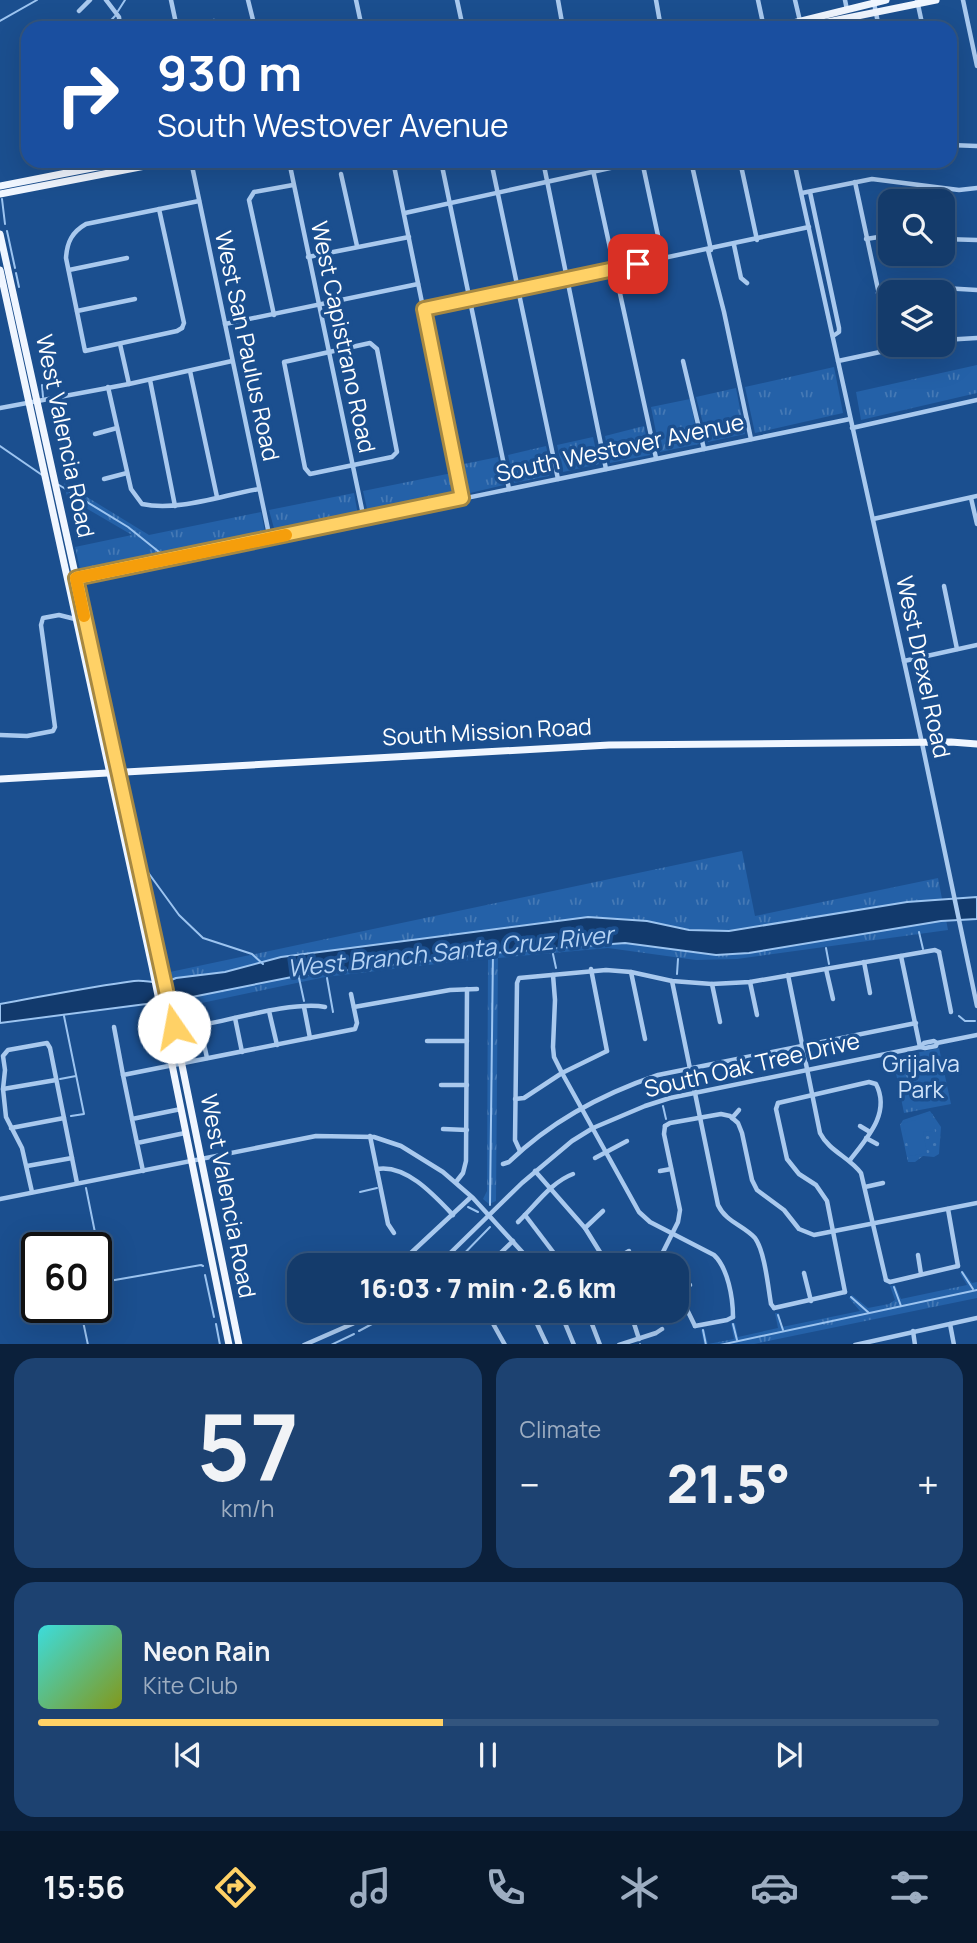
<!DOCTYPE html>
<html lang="en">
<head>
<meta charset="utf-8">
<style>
	:root { --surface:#143b6b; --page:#1d4271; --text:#f1f3f6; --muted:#9dadc1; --line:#33557e; --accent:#ffd166 }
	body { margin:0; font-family:Manrope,sans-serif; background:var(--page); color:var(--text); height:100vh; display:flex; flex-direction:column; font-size:26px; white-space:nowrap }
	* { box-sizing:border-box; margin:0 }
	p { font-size:23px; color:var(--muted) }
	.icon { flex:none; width:38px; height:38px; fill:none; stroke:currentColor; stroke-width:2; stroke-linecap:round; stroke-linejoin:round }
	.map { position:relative; height:1344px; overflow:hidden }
	.panel { display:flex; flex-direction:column; gap:14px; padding:14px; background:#0b203b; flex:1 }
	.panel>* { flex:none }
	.banner { position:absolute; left:21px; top:21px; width:936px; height:147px; border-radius:21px; box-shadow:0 7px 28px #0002,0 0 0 2px var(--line); background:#1a4fa0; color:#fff; overflow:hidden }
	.buttons { position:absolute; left:878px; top:189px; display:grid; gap:14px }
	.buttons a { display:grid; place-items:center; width:77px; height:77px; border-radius:14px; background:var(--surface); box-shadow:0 7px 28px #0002,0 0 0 2px var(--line); font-size:35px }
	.speed { position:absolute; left:21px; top:1232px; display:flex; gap:14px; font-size:35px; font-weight:700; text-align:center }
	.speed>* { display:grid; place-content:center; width:91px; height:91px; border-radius:50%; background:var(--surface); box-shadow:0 7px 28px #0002,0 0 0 2px var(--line); line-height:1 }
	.speed .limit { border:4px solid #111; border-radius:10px; background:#fff; color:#111 }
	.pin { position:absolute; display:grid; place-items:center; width:60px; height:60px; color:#fff; margin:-30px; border-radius:14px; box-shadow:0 4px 10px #0006 }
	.me { position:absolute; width:77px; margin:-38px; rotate:348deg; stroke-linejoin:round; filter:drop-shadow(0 0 5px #0008) }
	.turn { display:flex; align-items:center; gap:24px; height:147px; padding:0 21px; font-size:32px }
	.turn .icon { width:91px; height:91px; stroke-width:2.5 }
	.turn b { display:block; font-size:49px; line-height:60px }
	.big { font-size:52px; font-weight:800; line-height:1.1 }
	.panel .widget { flex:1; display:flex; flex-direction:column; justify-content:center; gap:10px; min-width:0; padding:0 24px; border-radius:21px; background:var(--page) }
	.panel .dial { align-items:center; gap:0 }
	.dial b { font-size:91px; line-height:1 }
	.song { display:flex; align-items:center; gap:21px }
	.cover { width:84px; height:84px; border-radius:10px; background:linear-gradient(135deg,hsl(180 70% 55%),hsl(70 70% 35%)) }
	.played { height:7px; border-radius:4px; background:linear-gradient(90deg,var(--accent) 45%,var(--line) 45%) }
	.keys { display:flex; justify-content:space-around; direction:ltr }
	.heat { display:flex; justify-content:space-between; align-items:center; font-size:38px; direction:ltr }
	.panel .tiles { flex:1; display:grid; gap:14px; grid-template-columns:1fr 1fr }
	.widget:last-child { grid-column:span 2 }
	.trip { position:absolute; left:287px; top:1253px; width:402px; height:70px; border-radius:21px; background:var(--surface); box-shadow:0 7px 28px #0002,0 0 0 2px var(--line); font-weight:800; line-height:70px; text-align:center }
	.tabs { display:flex; height:112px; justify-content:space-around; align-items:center; background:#08182b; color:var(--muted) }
	.tabs .icon { width:49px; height:49px }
	.tabs .selected { color:var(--accent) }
	.tabs b { font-size:32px; color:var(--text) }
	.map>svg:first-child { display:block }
	.grass { fill:url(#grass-dots) }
	.park { fill:url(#park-tufts) }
	.pitch { fill:#2461a8 }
	.water { fill:#123a6d; stroke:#9cc4f0; stroke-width:2 }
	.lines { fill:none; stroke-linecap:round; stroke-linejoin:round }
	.stream { stroke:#9cc4f0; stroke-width:2 }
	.minor { stroke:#a9c9ee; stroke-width:4.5 }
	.major { stroke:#f0f6ff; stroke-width:7 }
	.route-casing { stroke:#a68842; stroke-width:18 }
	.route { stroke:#ffd166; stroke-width:12 }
	.slow { stroke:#f59e0b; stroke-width:12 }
	.labels { text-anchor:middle; stroke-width:7; stroke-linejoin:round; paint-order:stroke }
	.street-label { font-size:23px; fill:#fff; stroke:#1b4f8f }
	.park-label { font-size:23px; fill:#cfe3fa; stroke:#1b4f8f }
	.water-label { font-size:24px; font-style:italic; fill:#b5d3f5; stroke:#1b4f8f }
</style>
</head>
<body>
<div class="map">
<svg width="977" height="1345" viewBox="0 0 977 1345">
	<defs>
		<pattern id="grass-dots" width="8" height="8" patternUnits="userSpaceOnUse" patternTransform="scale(1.75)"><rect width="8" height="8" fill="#2461a8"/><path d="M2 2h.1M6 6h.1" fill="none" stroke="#4579b5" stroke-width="1.8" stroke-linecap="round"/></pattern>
		<pattern id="park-tufts" width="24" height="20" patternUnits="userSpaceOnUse" patternTransform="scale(1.75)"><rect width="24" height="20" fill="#2461a8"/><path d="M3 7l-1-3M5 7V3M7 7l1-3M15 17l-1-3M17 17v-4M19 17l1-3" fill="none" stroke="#4579b5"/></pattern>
	</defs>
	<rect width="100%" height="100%" fill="#1b4f8f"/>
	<polygon class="grass" points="930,1111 941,1127 939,1154 934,1157 923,1156 915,1162 908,1162 900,1125 903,1120"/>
	<g class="park">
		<polygon points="977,365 977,393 861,420 856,392"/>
		<polygon points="834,367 843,413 755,433 745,387"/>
		<polygon points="736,388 745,434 708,442 696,397"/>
		<polygon points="690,399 699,444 660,452 651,407"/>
		<polygon points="644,426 650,455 610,463 605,436"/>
		<polygon points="593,437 599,464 563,472 557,445"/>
		<polygon points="546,446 551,470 549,476 514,483 508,455"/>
		<polygon points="498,457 504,485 470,493 465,490 459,465"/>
		<polygon points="452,473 456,495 368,513 363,491"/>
		<polygon points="64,483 149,535 261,512 265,532 262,536 86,571 80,569 75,547 132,535 67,497"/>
		<polygon points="354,493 358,515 275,532 269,510"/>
		<polygon points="742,851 755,916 938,878 948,930 737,959 696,960 608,948 498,958 496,1201 489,1204 483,1199 487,1191 488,958 325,977 178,1008 170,972"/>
		<polygon points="939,1048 951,1104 904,1113 893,1058"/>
		<polygon points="963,1271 972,1283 977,1282 977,1298 754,1344 704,1344 701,1330 704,1329 708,1344 734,1339 731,1323 735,1323 738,1337 778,1328 775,1313 779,1313 782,1327 860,1311 849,1298 852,1295 868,1308 889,1304 895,1300 890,1286 895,1285 901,1299 967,1285 960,1273"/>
	</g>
	<polygon class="pitch" points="929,1113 933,1114 935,1132 923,1131 927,1153 910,1156 903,1123 916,1120 916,1116"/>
	<path class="water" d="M977,897V919L941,921L749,953L716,955L625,943L504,952L297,976L177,1000L0,1023V1004C45,996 89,987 134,981C148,979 159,987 176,978L225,972L281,957L588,917L647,921L689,930L729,931L907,902Z"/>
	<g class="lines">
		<g class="stream">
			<polyline points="118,11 125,0"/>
			<polyline points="0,21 37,0"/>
			<polyline points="104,28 115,16"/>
			<polyline points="2,199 5,224"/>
			<polyline points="7,231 15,268"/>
			<polyline points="16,273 19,287"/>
			<polyline points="42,385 43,397"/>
			<polyline points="0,446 42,475"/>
			<polyline points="59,485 128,527 164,556"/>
			<polyline points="127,783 147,871 179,915 203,938 252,954 263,964"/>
			<polyline points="919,932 923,949"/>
			<polyline points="826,948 829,964"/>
			<polyline points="553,954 556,968"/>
			<polyline points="677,974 678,959"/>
			<polyline points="299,978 304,1001"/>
			<polyline points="327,978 333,1012"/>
			<polyline points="64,1016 84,1114 71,1116"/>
			<polyline points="959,1016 965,1021 975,1021"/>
			<polyline points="60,1079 76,1076"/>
			<polyline points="663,1106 666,1119"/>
			<polyline points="86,1188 104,1277 109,1281 201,1265 203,1266"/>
			<polyline points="360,1192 377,1188"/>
			<polyline points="490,1205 493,951"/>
			<polyline points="468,1207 478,1212"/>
			<polyline points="453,1265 490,1227"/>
			<polyline points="962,1272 973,1289"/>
			<polyline points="205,1275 214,1317"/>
			<polyline points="894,1287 901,1306"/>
			<polyline points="851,1297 869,1313"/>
			<polyline points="80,1307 88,1345"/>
			<polyline points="778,1315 783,1330"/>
			<polyline points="216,1324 220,1345"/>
			<polyline points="733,1324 737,1340"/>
			<polyline points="703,1330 706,1345"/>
			<polyline points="359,1331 396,1311"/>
			<polyline points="640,1344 640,1345"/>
			<polyline points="331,1345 354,1334"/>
			<polyline points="720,1345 977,1290"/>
		</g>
		<g class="minor">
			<polyline points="106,0 119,17 120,28"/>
			<polyline points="171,0 177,28"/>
			<polyline points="248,0 255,28"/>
			<polyline points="356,0 362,28"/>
			<polyline points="457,0 463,28"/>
			<polyline points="558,0 563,28"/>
			<polyline points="656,0 661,28"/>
			<polyline points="758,0 764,28"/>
			<polyline points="795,0 800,21"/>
			<polyline points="845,0 847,10"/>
			<polyline points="917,0 923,28"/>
			<polyline points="963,0 977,66"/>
			<polyline points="874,3 879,28"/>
			<polyline points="79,11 90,0"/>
			<polyline points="214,21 216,28"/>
			<polyline points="950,145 977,146"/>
			<polyline points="191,161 270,539"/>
			<polyline points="289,161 364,519"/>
			<polyline points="393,161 462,498"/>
			<polyline points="441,161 509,489"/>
			<polyline points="491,161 558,479"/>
			<polyline points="543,161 606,469"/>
			<polyline points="591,161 656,458"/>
			<polyline points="642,161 663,259"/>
			<polyline points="691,161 711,250"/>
			<polyline points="740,161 757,240"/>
			<polyline points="794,161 922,743 977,1006"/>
			<polyline points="341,174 357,246"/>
			<polyline points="855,182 891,350"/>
			<polyline points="810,192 839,328 839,332 833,336"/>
			<polyline points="802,193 872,179 959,190 977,188"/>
			<polyline points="159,209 184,323 182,328"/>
			<polyline points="405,213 642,161"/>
			<polyline points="866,239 891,235"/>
			<polyline points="943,239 977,240"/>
			<polyline points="734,245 741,278 747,283"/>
			<polyline points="708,250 724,312 751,439"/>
			<polyline points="308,257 409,237"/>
			<polyline points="69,270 127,258"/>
			<polyline points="878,293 910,286 977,290"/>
			<polyline points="424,309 809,227"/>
			<polyline points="77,311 135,299"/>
			<polyline points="274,315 249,200 254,192 293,185"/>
			<polyline points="225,324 418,284"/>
			<path d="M182,328L177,331L85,351L66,258C67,242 72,232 86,224L199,201"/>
			<polyline points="943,340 977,338"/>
			<polygon points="370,343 377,349 397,452 392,457 310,474 305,468 284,362"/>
			<polyline points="120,344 129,384"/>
			<polyline points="683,361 704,449"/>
			<polyline points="838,361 913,345"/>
			<polyline points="190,371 217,497"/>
			<polyline points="150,380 175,506"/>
			<path d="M108,387L131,489L142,504C177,512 223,495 259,489"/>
			<polyline points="0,408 129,384 232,361"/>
			<polyline points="852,428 977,400"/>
			<polyline points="95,434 117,428"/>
			<polyline points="104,479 127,473"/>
			<polyline points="971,498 977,524"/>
			<polyline points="873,519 977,496"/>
			<polyline points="68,580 850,419"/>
			<polyline points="944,586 957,649"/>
			<polyline points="904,661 977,645"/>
			<polyline points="0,735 27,736 53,731 55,727 41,625 43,618 59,615 75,619"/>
			<polyline points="939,952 951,1012"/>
			<polyline points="864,962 870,993"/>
			<polyline points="591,969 607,1051"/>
			<polyline points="826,969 833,999"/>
			<polyline points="631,972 645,1039"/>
			<path d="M553,975L555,1000L553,1047L554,1057L562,1073L639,1212L650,1222L714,1255C728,1268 733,1298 733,1317"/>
			<path d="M788,975L820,1133C829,1151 849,1157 861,1173L886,1280"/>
			<path d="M672,981L718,1205C726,1222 743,1225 755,1238C765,1252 768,1287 771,1304L774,1308"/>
			<polyline points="750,982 757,1015"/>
			<polyline points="712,984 720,1022"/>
			<polyline points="304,1007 310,1038"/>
			<polyline points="354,1007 450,990 477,989"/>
			<polyline points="269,1011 277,1045"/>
			<polyline points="235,1018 242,1052"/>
			<polyline points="114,1027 123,1075"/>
			<polyline points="427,1041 467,1041"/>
			<polyline points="937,1043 934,1041 924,1043 920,1047 925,1048 936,1046 937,1043 977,1035"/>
			<path d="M207,1058L201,1030L207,1024C237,1018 297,1001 325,1007"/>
			<polyline points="441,1085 467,1085"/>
			<polyline points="3,1089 56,1080"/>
			<polyline points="515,1099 524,1098 562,1073 607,1051"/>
			<polyline points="778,1103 776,1109 787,1159 799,1174 816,1185 827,1201 845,1292"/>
			<path d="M778,1103L869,1082L876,1084C891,1113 867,1138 850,1160"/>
			<polyline points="732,1118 739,1110"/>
			<polyline points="132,1119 123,1075 355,1029 357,1023 351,994"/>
			<polyline points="665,1126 670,1123 721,1114 730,1116 738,1123 742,1133 752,1180 757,1190 784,1210 799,1229 814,1235 977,1203"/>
			<polyline points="665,1126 664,1134 680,1210 678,1222 663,1252 667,1265"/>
			<polyline points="860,1126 870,1132"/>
			<polyline points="11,1128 64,1118"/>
			<polyline points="443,1129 467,1130"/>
			<polyline points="370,1136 388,1224 394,1233"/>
			<polyline points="866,1138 877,1144"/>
			<polyline points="137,1143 132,1119 181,1109"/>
			<polyline points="520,1151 515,1140 517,983 519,978 606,970 631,972 672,981 712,984 750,982 935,950 939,952"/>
			<polyline points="595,1158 627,1141"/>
			<path d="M503,1164L509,1162C552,1120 602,1094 658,1075L916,1023"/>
			<polyline points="27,1166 72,1158"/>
			<path d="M377,1169C406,1164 434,1195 453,1215"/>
			<polyline points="143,1171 137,1143 185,1133"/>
			<polyline points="535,1171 585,1228 608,1265"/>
			<polyline points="660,1171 671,1169"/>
			<polyline points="456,1182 463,1173 466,1161 467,989"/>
			<polyline points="865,1187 883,1183"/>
			<polyline points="32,1192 22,1148 6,1117 3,1089 5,1070 3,1056 8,1050 47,1043 50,1048 77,1183"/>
			<polyline points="0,1199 316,1136 374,1137 401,1146 443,1172 473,1198 534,1265"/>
			<polyline points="948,1209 958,1266"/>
			<polyline points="525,1215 563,1265"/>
			<path d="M518,1222C535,1206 551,1182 573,1174"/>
			<polyline points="585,1228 603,1211"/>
			<polyline points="918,1255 921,1274"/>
			<polyline points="495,1259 500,1265"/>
			<polyline points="607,1264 629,1251"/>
			<polyline points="398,1265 471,1197"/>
			<polyline points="438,1265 522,1183 572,1141 593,1128 645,1106 670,1098 920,1047 901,956"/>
			<polyline points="488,1265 513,1241"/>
			<polyline points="804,1273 811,1301"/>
			<polyline points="886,1280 890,1282 958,1266"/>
			<polyline points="677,1289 695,1326"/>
			<polyline points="678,1290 690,1285"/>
			<polyline points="774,1308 845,1292"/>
			<polyline points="486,1311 505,1345"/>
			<polyline points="531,1311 547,1345"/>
			<polyline points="560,1311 574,1345"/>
			<polyline points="587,1311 600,1345"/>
			<polyline points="630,1311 639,1339"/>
			<polyline points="950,1324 954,1345"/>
			<polyline points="695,1326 727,1320 733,1317"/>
			<polyline points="913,1331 915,1345"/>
			<polyline points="304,1345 352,1324 377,1311"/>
			<polyline points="619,1345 656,1333 662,1329"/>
			<polyline points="855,1345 977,1318"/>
		</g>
		<g class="major">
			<polyline points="773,28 886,0"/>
			<polyline points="798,28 936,0"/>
			<polyline points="0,186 97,167 152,161"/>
			<polyline points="0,194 171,161"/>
			<polyline points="0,234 162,967 239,1345"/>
			<polyline points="0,270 152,966 229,1345"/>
			<polyline points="0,779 609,745 951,742 977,744"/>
		</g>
	</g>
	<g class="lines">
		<g class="route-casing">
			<polyline id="route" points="174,1027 76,578 462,498 424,309 638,264"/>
		</g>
		<use href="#route" class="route"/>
		<polyline class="slow" points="84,616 76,578 286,535"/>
	</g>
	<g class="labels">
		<g class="street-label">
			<text transform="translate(343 337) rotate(78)" y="8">West Capistrano Road</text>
			<text transform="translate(247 346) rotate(78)" y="8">West San Paulus Road</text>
			<text transform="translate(65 436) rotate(78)" y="8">West Valencia Road</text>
			<text transform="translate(620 448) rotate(-12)" y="8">South Westover Avenue</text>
			<text transform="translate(923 667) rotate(78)" y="8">West Drexel Road</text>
			<text transform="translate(487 732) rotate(-3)" y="8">South Mission Road</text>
			<text transform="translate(752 1065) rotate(-13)" y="8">South Oak Tree Drive</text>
			<text transform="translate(228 1196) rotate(79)" y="8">West Valencia Road</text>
		</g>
		<g class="park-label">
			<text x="921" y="1072">Grijalva<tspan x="921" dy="26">Park</tspan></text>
		</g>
		<g class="water-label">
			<text transform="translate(450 952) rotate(-6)" y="8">West Branch Santa Cruz River</text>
		</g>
	</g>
</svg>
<div class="buttons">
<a><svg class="icon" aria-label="search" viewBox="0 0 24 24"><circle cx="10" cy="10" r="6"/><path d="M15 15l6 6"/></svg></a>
<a><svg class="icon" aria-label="layers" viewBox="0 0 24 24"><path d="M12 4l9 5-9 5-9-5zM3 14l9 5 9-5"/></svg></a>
</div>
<div class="speed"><div class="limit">60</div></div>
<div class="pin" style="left:638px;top:264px;background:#d93025"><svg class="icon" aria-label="arrive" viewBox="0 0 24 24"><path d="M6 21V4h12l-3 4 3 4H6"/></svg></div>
<svg class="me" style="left:174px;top:1027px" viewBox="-20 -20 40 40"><circle r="19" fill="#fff"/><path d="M0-13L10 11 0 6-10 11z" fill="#ffd166"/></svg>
<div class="trip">16:03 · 7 min · 2.6 km</div>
<div class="banner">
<div class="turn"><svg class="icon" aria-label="right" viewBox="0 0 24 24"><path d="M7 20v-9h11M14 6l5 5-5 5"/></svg><div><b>930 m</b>South Westover Avenue</div></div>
</div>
</div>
<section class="panel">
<div class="tiles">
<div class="widget dial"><b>57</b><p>km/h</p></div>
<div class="widget"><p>Climate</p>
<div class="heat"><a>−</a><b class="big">21.5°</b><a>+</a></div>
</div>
<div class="widget">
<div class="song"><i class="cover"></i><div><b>Neon Rain</b><p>Kite Club</p></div></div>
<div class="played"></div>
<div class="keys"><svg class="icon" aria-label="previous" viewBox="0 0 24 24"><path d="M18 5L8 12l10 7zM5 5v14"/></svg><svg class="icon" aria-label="pause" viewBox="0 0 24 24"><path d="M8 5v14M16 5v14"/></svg><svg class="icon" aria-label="next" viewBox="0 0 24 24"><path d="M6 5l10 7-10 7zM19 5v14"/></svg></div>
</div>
</div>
</section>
<nav class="tabs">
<b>15:56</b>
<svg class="icon selected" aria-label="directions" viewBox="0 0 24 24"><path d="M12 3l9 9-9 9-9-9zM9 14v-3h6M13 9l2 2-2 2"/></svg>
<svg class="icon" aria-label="music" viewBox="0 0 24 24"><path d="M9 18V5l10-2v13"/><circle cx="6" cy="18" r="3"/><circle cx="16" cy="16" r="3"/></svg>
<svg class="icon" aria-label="phone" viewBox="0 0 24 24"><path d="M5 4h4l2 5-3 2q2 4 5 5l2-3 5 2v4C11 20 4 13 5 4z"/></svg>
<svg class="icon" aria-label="climate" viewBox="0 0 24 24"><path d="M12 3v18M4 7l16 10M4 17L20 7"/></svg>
<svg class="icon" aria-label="car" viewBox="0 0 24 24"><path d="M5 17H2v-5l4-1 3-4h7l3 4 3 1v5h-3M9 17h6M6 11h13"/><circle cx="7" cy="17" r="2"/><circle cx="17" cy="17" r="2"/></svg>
<svg class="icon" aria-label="filters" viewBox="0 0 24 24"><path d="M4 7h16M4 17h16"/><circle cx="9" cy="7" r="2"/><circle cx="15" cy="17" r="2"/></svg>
</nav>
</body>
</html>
